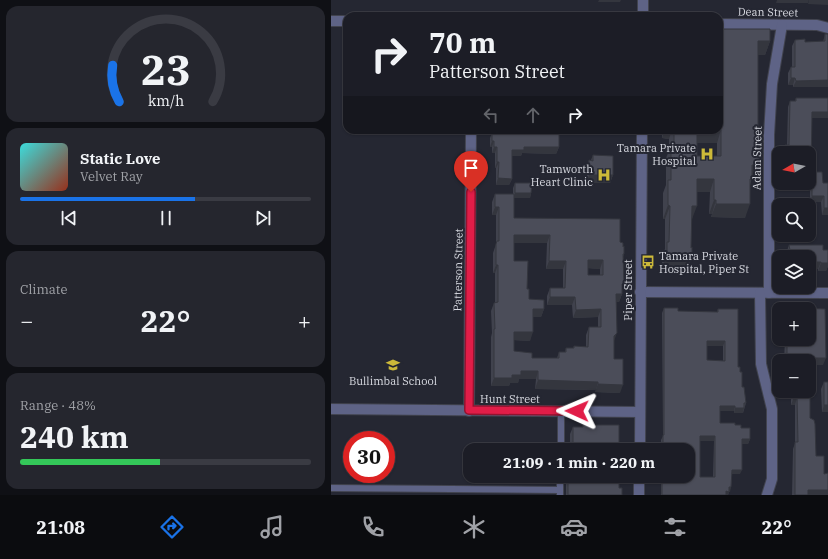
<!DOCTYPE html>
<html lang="en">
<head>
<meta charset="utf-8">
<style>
	:root { --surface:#1c1d26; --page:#25262e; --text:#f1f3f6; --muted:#a0a2a7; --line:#3a3b43; --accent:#1a73e8 }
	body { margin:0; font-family:"IBM Plex Serif",serif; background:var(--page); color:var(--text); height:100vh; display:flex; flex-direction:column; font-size:15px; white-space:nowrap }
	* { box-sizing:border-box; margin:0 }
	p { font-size:13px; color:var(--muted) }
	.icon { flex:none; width:22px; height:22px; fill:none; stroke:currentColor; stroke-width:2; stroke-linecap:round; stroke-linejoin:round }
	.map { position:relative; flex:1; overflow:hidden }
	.details { display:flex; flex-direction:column; gap:6px; padding:6px; background:#0f1015; width:331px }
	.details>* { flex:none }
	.top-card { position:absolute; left:12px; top:12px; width:380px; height:122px; border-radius:12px; box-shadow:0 1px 3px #0004,0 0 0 1px var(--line); background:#1c1d26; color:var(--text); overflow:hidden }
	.needle { width:26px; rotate:261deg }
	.tools { position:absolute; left:441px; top:146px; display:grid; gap:8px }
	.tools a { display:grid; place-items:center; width:44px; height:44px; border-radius:8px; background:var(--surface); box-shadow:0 1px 3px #0004,0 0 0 1px var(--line); font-size:20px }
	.speed { position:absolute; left:12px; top:431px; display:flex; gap:8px; font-size:20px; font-weight:700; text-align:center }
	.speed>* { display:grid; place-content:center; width:52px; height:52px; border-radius:50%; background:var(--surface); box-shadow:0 1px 3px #0004,0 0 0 1px var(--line); line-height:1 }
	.speed .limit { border:6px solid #d22; background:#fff; color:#111 }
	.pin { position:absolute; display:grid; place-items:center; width:34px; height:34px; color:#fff; margin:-41px -17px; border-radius:50% 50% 50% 0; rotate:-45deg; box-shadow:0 0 4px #0007 }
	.pin .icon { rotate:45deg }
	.me { position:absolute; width:44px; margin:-22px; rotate:271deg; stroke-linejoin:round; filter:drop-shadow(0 0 3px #0008) }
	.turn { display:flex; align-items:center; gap:14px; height:84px; padding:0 20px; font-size:18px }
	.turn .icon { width:52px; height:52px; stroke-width:2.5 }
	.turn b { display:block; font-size:28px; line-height:34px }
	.lanes { display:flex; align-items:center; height:38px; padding:0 20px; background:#0003; justify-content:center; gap:20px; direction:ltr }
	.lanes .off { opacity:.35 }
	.big { font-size:30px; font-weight:800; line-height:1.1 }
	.details .widget { flex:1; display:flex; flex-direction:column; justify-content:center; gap:6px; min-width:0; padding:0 14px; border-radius:12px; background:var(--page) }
	.details .dial { align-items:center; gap:0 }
	.dial svg { height:104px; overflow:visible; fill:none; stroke:var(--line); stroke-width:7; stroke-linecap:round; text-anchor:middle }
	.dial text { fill:var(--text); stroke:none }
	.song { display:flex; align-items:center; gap:12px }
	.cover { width:48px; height:48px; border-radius:6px; background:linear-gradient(135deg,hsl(180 70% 55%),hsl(10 70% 35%)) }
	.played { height:4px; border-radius:2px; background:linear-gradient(90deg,var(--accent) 60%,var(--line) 60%) }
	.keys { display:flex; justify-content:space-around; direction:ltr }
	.heat { display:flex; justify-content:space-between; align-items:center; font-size:22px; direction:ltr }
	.charge { height:6px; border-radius:3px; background:linear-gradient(90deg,#34c759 48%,var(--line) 0) }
	.trip { position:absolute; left:132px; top:443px; width:232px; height:40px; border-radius:12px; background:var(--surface); box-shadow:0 1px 3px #0004,0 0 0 1px var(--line); font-weight:800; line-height:40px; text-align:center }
	.tab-bar { display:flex; height:64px; justify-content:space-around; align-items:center; background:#0b0c0f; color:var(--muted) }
	.tab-bar .icon { width:28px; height:28px }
	.tab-bar .active { color:var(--accent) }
	.tab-bar b { font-size:18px; color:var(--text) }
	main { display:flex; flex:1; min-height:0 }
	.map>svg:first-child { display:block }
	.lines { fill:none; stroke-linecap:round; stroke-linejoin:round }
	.lane-casing { stroke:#41434e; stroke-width:8 }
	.street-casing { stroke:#41434e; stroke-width:12 }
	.lane { stroke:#5e6386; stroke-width:6 }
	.street { stroke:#5e6386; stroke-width:10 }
	.wall { fill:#40424d; fill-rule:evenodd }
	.shaded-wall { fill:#34363e }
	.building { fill:#4b4d59; stroke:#34363e; fill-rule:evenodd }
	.route-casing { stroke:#92132f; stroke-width:10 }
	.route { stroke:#e11d48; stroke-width:7 }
	.labels { text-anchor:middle; stroke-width:4; stroke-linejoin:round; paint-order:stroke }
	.street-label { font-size:11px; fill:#d7d9e0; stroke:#252732 }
	.poi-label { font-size:11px; fill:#d7d9e0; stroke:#252732; text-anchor:end }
</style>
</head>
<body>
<main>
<section class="details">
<div class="widget dial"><svg viewBox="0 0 100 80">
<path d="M14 69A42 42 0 1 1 86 69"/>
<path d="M14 69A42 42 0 0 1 9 41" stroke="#1a73e8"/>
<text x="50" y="56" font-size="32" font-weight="700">23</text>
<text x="50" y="72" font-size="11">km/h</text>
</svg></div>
<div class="widget">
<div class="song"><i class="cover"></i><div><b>Static Love</b><p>Velvet Ray</p></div></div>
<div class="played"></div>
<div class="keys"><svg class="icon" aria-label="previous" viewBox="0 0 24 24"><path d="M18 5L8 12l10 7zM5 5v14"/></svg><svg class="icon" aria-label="pause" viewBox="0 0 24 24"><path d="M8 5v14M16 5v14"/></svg><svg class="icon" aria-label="next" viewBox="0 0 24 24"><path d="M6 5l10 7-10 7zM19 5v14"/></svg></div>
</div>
<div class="widget"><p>Climate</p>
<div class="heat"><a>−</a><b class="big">22°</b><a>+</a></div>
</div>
<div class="widget"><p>Range · 48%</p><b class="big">240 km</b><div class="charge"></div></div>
</section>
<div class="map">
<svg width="497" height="495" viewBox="0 0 497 495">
	<rect width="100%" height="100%" fill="#252732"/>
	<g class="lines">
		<g class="lane-casing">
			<g id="lane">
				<polyline points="230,450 230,411"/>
				<polyline points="0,488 229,490"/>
				<polyline points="229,495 229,476"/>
			</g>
		</g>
		<g class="street-casing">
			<g id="street">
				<polyline points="312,16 312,0"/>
				<polyline points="0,21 16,21"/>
				<polyline points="388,24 486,25 497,28"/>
				<polyline points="309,292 497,293"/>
				<polyline points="429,293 430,364 441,409 441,479 436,495"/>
				<polyline points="438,293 438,135 441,84 451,25"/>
				<polyline points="0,409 309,412"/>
				<polyline points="138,411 140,130"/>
				<polyline points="309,450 311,130"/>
				<polyline points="308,495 308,476"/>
			</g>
		</g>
		<use href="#lane" class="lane"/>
		<use href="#street" class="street"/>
	</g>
	<g class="wall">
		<path d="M391,29L439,41L434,55H427L426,178H421L419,185L414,218L380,217L381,214H378L379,192H366L361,219H360L357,269L331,268V255L334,249V219H332V193L335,185V158L338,151V139L331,138V130H388V37ZM366,143H386V156H366Z"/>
		<polygon points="494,34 497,34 497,87 462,87 462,85 457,85 457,73 460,67 461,67 461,46 464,40 474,42 492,42"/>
		<polygon points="465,98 481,118 480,172 492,183 497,183 497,215 491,215 490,202 479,202 479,188 464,188 464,183 478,183 478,153 452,153 454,145 456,145 457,107 459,101 464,101"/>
		<polygon points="162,130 173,130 173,131 188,131 188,130 228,130 228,147 225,154 191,153 190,156 181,156 181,179 178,185 165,185 165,168 164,168 164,153 161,153 161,147 159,147 159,138"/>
		<polygon points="262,155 282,175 279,183 256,183 256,168 258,160 260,160"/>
		<path d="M184,183L200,193L199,198H183V218L289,242L292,247L293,254L292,257L291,294L288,302H285L283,341V359L289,393L264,392L265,390L204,389L205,379H188L187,383H179L178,386H160V337L161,333L160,311L163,303H164V273H162V253L165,244V215H161V202L164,194H182V188ZM183,243H216L215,269H232V288H219L216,296V305H241L242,318L267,317V327H258L255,335V347L243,346L242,348H235L234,352H228L226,358H201L183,351V340L199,341L202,317H210L213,309L198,299L196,289L183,261ZM257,268L269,269V275H257Z"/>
		<polygon points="458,245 492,250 497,266 495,271 487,271 487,269 478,269 478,257 454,257"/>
		<path d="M333,308L347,311L386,312L387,309L407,361V367L409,372L411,387L415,403L412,413H403V411H389V423L404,425L410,428L419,439L417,444H411L409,474H401L400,487L397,495H330V476H357V450H330V440L332,436L331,313ZM376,346H392V361L376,360ZM369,441H383L382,477H369Z"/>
		<polygon points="452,339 478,339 492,365 479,365 479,418 485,456 493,474 497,495 461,495 462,449 464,443 464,405 460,405 460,391 478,391 478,361 453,361 454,339 452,340"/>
		<polygon points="493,382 497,382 497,412 491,412 490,389"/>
		<polygon points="252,425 288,444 239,443 239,434 242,427 251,427"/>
		<polygon points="238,443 238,450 235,450"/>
		<polygon points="235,476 288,476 288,488 291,495 235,495"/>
	</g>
	<g class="shaded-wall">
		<polygon points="268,0 290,0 289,2 267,2"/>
		<polygon points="446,0 478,0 477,3 445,3"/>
		<polygon points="478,0 497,0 497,5 477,4"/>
		<polygon points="427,41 439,41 434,55 423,55"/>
		<polygon points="460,78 464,78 462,85 457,85"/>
		<polygon points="497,80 497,87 462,87 465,81"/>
		<polygon points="481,112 497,112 497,118 479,118"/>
		<polygon points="334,130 341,130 338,139 331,138"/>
		<polygon points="366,130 390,130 386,143 361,143"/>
		<polygon points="161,141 163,141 161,147 159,147"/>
		<polygon points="163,147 166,147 164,153 161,153"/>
		<polygon points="193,147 228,147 225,154 191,153 190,156 179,156 181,150"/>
		<polygon points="166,162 168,162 165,168 164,168"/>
		<polygon points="421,165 431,165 426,178 416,178"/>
		<polygon points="258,175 282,175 279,183 256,183"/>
		<polygon points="167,178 181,179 178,185 165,185"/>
		<polygon points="366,179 383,179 379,192 361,192"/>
		<polygon points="478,181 481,181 479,188 464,188 465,183 478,183"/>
		<polygon points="184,193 200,193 199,198 182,198"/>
		<polygon points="481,196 493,196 490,202 479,202"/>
		<polygon points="383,200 385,200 381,214 378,214"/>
		<polygon points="385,204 419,204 414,218 380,217"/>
		<polygon points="337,205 339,206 334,219 332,219"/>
		<polygon points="361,206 366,206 361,219 356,219"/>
		<polygon points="164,207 168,207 165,215 161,215"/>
		<polygon points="493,208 497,208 497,215 491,215"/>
		<polygon points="183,235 219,235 216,243 180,243"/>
		<polygon points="336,255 361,255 357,269 331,268"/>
		<polygon points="257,260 272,260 269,269 254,268"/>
		<polygon points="218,261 235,261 232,269 215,269"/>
		<polygon points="478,262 490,262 487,269 478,269"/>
		<polygon points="497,262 497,266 495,271 487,271 490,263"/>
		<polygon points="165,265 167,265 164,273 162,273"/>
		<polygon points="285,294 291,294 288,302 282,302"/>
		<polygon points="219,297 244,297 241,305 216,305"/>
		<polygon points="202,309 213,309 210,317 199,317"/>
		<polygon points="270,309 267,317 242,318 245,310"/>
		<polygon points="183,332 202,332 199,341 180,340"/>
		<polygon points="286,333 283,341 283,336"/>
		<polygon points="376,341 394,341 392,346 374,346"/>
		<polygon points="479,358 495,358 492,365 478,365"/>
		<polygon points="190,371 207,371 205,379 188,379 187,383 179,383 178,386 160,386 163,378 181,375"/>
		<polygon points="207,380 267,382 265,390 204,389"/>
		<polygon points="267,384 292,385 289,393 264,392"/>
		<polygon points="463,397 466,397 464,405 460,405"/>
		<polygon points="493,405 497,405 497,412 491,412"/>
		<polygon points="389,406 404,406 403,411 387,411"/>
		<polygon points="404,408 413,408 412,413 403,413"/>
		<polygon points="369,436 384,436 383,441 367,441"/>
		<polygon points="411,439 419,439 417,444 409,444"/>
		<polygon points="401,470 411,470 409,474 399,474"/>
		<polygon points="398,487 400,487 399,492 398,492 397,495 394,495 395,491"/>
		<polygon points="477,490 497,490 497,495 476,495"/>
	</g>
	<g class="building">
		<polygon points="391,29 439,29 439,41 427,41 427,131 431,131 431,165 421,165 421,179 419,179 419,204 385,204 385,200 383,200 383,179 366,179 366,206 361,206 360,248 361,247 361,255 336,255 336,242 338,242 339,206 337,205 337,180 340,180 340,145 343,145 343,130 366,130 366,156 390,156 390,130 381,130 388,130 388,43 391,43"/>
		<polygon points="494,34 497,34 497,80 465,81 464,78 460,78 460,67 464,67 464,40 474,39 474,42 494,41"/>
		<polygon points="465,98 497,98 497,112 481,112 480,172 491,172 492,183 497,183 497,208 493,208 493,196 481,196 481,181 478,181 478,153 455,153 454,145 458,145 459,101 465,101"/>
		<polygon points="163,130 173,130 173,131 189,131 189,130 228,130 228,147 193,147 193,150 181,150 181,179 167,178 168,162 166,162 166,147 163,147 163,141 161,141 161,132 163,132"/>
		<polygon points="262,155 282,156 282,175 258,175 258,160 262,161"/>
		<polygon points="184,183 201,183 200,193 184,193"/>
		<path d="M164,194H183V218L289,219V242L292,243V247L293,246V254H292L293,284H291V294H285L286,333L283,336V359H292V385L267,384V382L207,380V371H190V375H181V378H163V329H164L163,303L167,302V265H165V244L166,241H168V207H164ZM183,235H219L218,261H235L234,288H219V297H244L245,310L270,309V327H258L257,347L243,346V348H235V352H228V358H201V353L183,351V332H202V309H213V300L198,299V289H196L197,261H183ZM257,260H272V275H257Z"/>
		<polygon points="458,245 492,245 492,250 497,250 497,263 490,263 490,262 478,262 478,257 456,257 456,250 459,250"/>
		<path d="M333,308H347V311L387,312V309H407V367H409V372H411V387H413L415,403H413V408H404V406H389V423H404V425H410V428H419V439H411V470H401L400,487H398V492L395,491V495H331V476H357V450H332V435H333ZM376,341H394V361L376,360ZM369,436H384V477H369Z"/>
		<polygon points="464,308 494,309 495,358 479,358 479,418 483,420 484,424 485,456 493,456 493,474 497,473 497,490 477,490 477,495 464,495 464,442 467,442 466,397 463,397 463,391 478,391 478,361 456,361 456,339 478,339 478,309 464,309"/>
		<rect x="493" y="382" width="4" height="23"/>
		<polygon points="252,425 288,425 288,444 291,444 291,450 238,450 238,443 242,443 242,427 252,427"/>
		<polygon points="237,476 288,476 288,488 291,488 291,495 237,495"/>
	</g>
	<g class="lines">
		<g class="route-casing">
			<polyline id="route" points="140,192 138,410 246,411"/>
		</g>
		<use href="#route" class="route"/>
	</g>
	<defs>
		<g id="hospital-bare" transform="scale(1.08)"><path d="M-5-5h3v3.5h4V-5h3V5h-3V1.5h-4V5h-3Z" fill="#ccb939" stroke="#252732" stroke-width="2.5" paint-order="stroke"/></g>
		<g id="bus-bare" transform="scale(1.08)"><path d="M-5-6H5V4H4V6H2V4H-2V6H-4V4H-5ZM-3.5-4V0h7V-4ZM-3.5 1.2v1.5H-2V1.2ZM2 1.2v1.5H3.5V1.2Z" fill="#ccb939" stroke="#252732" stroke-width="2.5" paint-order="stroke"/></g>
		<g id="school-bare" transform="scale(1.08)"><path d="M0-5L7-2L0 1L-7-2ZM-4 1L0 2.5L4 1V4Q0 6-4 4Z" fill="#ccb939" stroke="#252732" stroke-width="2.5" paint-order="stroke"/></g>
	</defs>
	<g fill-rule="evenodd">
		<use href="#hospital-bare" x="376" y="154"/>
		<use href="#hospital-bare" x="273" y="175"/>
		<use href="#bus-bare" x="317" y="262"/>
		<use href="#school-bare" x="62" y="365"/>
	</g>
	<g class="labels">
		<g class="street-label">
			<text transform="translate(437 12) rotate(1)" y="4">Dean Street</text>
			<text transform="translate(426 158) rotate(-89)" y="4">Adam Street</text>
			<text transform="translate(127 270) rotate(-89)" y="4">Patterson Street</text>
			<text transform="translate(297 290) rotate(-90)" y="4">Piper Street</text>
			<text x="179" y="403">Hunt Street</text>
		</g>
		<g class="poi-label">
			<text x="365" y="152">Tamara Private<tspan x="365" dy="13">Hospital</tspan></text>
			<text x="262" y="173">Tamworth<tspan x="262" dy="13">Heart Clinic</tspan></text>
			<text x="328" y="260" text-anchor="start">Tamara Private<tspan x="328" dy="13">Hospital, Piper St</tspan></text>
			<text x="62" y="385" text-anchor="middle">Bullimbal School</text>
		</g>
	</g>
</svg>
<div class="tools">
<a><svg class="needle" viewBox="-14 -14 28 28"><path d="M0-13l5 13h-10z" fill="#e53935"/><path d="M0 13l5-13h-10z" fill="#a0a2a7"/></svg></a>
<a><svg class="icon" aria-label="search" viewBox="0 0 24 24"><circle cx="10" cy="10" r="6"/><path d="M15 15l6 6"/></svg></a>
<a><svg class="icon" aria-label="layers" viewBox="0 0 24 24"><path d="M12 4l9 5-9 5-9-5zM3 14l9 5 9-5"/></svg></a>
<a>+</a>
<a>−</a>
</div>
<div class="speed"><div class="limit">30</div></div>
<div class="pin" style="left:140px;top:192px;background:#d93025"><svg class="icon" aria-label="arrive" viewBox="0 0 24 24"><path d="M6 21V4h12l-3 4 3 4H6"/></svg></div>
<svg class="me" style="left:246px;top:411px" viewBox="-20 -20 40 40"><path d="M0-17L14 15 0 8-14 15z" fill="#e11d48" stroke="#fff" stroke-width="4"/></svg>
<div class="trip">21:09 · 1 min · 220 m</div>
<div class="top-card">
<div class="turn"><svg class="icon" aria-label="right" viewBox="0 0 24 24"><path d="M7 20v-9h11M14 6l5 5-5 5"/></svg><div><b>70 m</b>Patterson Street</div></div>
<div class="lanes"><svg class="icon off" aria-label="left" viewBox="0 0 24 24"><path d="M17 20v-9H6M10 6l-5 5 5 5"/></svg><svg class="icon off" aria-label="ahead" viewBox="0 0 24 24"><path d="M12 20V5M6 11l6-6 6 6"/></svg><svg class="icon" aria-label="right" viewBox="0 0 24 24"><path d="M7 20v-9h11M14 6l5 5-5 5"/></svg></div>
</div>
</div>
</main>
<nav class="tab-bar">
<b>21:08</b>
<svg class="icon active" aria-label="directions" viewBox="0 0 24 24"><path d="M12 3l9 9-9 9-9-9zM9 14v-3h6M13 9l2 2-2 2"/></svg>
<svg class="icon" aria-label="music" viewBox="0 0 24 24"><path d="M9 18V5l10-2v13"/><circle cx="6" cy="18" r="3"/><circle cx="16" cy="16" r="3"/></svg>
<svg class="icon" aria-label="phone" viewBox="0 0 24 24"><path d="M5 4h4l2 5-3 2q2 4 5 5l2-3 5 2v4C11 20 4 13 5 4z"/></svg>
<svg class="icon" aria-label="climate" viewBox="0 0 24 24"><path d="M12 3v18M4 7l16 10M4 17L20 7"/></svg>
<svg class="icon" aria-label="car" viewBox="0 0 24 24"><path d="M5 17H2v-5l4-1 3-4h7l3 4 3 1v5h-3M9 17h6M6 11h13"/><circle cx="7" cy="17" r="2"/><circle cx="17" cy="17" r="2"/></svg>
<svg class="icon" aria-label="filters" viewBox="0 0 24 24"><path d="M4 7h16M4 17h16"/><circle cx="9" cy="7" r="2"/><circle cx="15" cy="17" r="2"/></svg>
<b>22°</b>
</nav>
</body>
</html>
